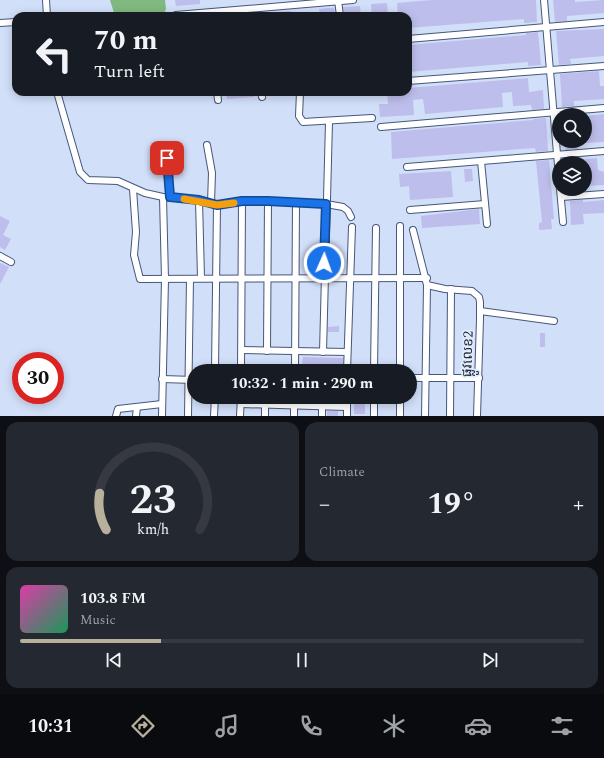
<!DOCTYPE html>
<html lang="en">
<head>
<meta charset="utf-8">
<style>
	:root { --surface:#171b24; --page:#242831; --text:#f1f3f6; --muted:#9ea1a6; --line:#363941; --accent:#b9b09c }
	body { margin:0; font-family:Spectral,"Noto Sans Khmer",serif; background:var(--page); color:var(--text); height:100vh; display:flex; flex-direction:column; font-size:15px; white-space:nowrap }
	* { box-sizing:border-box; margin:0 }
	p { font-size:13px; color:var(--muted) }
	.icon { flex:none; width:22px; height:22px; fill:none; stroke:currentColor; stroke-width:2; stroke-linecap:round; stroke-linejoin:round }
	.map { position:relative; height:416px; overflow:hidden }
	.drawer { display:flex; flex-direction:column; gap:6px; padding:6px; background:#0d0f14; flex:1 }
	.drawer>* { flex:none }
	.top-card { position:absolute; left:12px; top:12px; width:400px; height:84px; border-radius:12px; box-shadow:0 2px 10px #0003; background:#171b24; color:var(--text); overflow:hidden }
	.tools { position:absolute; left:552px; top:108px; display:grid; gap:8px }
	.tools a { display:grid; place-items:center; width:40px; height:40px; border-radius:50%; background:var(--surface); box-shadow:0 2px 10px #0003; font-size:20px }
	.speed { position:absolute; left:12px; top:352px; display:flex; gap:8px; font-size:20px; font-weight:700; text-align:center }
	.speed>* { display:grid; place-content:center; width:52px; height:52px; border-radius:50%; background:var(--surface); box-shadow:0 2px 10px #0003; line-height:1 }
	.speed .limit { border:6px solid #d22; background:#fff; color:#111 }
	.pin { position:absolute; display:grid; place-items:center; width:34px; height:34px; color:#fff; margin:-17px; border-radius:8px; box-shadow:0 2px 6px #0006 }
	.me { position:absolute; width:44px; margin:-22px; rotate:2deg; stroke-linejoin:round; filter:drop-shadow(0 0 3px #0008) }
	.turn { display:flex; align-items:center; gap:14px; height:84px; padding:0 16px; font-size:18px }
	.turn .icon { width:52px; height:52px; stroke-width:2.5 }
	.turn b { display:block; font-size:28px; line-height:34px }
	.big { font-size:30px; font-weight:700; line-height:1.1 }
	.drawer .widget { flex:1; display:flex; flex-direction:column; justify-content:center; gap:6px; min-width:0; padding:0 14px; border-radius:12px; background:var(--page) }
	.drawer .dial { align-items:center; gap:0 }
	.dial svg { height:104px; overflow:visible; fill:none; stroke:var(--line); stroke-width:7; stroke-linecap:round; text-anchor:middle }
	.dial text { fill:var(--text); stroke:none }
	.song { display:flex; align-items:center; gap:12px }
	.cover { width:48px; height:48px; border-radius:6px; background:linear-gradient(135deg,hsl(320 70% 55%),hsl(150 70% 35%)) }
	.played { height:4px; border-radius:2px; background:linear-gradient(90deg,var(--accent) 25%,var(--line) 25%) }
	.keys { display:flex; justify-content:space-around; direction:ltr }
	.heat { display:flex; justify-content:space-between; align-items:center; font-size:22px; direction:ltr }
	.drawer .tiles { flex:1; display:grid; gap:6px; grid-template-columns:1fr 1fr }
	.widget:last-child { grid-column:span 2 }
	.trip { position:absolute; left:187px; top:364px; width:230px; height:40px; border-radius:20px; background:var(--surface); box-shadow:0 2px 10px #0003; font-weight:700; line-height:40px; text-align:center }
	.menu { display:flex; height:64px; justify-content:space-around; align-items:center; background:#090b0e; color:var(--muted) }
	.menu .icon { width:28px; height:28px }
	.menu .on { color:var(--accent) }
	.menu b { font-size:18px; color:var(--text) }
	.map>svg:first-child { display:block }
	.water { fill:#80b97f }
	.building { fill:#bdbeeb }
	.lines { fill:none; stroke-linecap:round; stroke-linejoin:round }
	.minor-casing { stroke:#46577b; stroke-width:8 }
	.minor { stroke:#fff; stroke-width:6 }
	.route-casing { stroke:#114b97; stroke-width:10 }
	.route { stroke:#1a73e8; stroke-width:7 }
	.slow { stroke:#f59e0b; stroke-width:7 }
	.labels { text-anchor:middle; stroke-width:3.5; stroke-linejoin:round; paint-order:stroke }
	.street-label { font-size:14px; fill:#232b3b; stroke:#e3ecfd }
</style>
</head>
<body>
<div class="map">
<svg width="604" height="416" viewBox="0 0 604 416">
	<rect width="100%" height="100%" fill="#d2dff9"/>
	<polygon class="water" points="110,0 165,0 166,9 163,16 115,16"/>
	<g class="building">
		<polygon points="175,0 200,0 200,4 176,6"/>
		<polygon points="432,0 536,0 537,22 524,23 524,19 408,28 408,16 398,16 397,3"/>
		<polygon points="553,0 575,0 575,2 604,0 604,13 567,16 567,21 555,22"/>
		<polygon points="387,3 388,16 372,16 371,4"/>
		<polygon points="360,6 361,16 344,16 343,7"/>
		<polygon points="327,8 334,8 335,16 320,16 319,9"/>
		<polygon points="291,11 291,16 275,16 275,12"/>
		<polygon points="604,29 604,56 570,59 571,64 559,65 556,31"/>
		<polygon points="538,32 541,65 528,66 528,62 408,72 408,45 526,35 526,33"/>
		<polygon points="599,71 600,86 604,86 604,99 574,101 574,106 562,107 560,74"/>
		<polygon points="528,78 529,92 543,90 544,109 532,110 531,105 513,106 512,92 502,93 503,107 425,114 423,99 413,100 414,115 380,117 379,104 388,104 387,92 408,92 408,88"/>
		<polygon points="226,92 253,92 254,97 227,99"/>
		<polygon points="604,114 604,142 585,143 585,116"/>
		<polygon points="546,118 548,151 536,152 535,148 392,159 391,132 533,120 533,119"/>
		<polygon points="564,141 577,141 578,149 566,150"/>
		<polygon points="579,158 580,163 567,163 567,159"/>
		<polygon points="597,158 598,170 604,172 604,185 585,186 585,159"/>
		<polygon points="549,160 554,219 551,219 552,229 539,230 539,223 542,222 536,161"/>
		<polygon points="464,169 472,169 473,181 465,182"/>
		<polygon points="451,171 453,197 410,200 409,186 400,187 399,174"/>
		<polygon points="583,200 583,202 604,200 604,213 583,214 584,224 571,225 570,201"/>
		<polygon points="479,209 480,224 422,228 421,216"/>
		<polygon points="0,216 10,221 3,235 11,239 5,250 0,247"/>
		<polygon points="0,263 9,267 0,284"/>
		<polygon points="339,326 339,332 328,332 328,327"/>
		<rect x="540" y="333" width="5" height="14"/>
		<polygon points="303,357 343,358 343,371 301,371"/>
		<polygon points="314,397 342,397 342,402 314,401"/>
		<rect x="354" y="401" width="11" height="13"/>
		<rect x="327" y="411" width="11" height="5"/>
	</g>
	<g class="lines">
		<g class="minor-casing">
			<g id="minor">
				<polyline points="46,0 47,16"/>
				<polyline points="338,0 340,16"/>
				<polyline points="544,0 559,177"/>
				<polyline points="176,15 353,0"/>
				<polyline points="0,23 16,22"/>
				<polyline points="408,39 604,22"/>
				<polyline points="408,81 604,66"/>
				<polyline points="57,92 80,172 88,180 118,181 145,193 163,197 199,200 217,205 242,201 268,201 326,204 343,207 348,211 351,217"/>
				<polyline points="217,92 218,100"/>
				<polyline points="261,92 262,97"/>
				<polyline points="300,92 299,116 303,122 372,118"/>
				<polyline points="381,127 604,108"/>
				<polyline points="207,145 212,173 211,203"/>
				<polyline points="167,158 170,197"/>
				<polyline points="481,161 487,224"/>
				<polyline points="407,167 604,151"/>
				<polyline points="133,189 136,232 134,255 140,279 427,278"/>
				<polyline points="560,189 563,222"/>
				<polyline points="561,197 604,194"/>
				<polyline points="199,200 201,278"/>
				<polyline points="410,210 485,204"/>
				<polyline points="413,230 427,285 425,416"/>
				<polyline points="0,256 11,262"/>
				<polyline points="427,285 445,289 472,291 479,297 480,302 480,319 477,416"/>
				<polyline points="480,311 554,321"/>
				<polyline points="242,350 347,352"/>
				<polyline points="267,351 268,201"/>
				<polyline points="323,352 329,122"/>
				<polyline points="215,371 217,205"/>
				<polyline points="241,371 242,201"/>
				<polyline points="295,371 296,202"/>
				<polyline points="347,371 352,227"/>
				<polyline points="374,371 376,228"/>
				<polyline points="400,371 400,226"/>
				<polyline points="410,378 479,378"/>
				<polyline points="162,379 194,380"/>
				<polyline points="241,404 347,407"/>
				<polyline points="116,416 118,409 162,404"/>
				<polyline points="136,416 137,407"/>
				<polyline points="162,416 165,279 163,197"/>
				<polyline points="188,416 190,279"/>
				<polyline points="214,416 215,397"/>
				<polyline points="240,416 241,397"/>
				<polyline points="265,416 265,406"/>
				<polyline points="294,416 294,397"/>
				<polyline points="322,416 322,407"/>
				<polyline points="347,416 347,397"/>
				<polyline points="374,416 374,397"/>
				<polyline points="400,416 400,397"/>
				<polyline points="450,416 451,289"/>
			</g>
		</g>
		<use href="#minor" class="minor"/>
	</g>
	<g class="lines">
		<g class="route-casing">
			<polyline id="route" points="167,158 170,197 199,200 217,205 242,201 268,201 326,204 324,263"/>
		</g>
		<use href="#route" class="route"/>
		<polyline class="slow" points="184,199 217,205 234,203"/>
	</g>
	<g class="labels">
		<g class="street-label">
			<text transform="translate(467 354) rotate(-88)" y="5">ផ្លូវលេខ2</text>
		</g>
	</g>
</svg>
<div class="tools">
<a><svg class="icon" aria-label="search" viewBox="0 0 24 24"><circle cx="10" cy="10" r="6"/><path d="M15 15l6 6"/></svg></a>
<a><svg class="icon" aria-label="layers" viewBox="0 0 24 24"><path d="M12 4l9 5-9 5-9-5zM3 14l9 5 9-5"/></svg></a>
</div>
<div class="speed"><div class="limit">30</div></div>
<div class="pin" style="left:167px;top:158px;background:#d93025"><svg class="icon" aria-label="arrive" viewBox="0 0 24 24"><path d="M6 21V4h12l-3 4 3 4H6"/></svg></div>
<svg class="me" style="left:324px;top:263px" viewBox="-20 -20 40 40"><circle r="17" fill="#1a73e8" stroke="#fff" stroke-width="3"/><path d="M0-11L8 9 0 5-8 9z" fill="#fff"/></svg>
<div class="trip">10:32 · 1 min · 290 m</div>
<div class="top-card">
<div class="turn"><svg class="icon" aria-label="left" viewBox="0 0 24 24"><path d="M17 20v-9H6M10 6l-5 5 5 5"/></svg><div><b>70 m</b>Turn left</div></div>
</div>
</div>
<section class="drawer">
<div class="tiles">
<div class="widget dial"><svg viewBox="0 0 100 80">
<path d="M14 69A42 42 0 1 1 86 69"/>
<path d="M14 69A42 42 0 0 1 9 41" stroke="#b9b09c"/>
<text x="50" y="56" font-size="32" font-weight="700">23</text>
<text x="50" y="72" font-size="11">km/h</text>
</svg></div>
<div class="widget"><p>Climate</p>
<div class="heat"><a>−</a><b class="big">19°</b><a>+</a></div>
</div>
<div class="widget">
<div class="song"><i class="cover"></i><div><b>103.8 FM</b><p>Music</p></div></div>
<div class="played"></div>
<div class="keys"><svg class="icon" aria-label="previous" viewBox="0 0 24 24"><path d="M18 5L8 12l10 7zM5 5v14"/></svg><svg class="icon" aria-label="pause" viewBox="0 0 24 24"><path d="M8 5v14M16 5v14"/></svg><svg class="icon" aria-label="next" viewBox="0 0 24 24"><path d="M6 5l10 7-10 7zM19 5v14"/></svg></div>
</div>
</div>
</section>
<nav class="menu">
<b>10:31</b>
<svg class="icon on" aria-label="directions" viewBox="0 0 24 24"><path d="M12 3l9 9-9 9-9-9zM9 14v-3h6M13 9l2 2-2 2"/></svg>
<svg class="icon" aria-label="music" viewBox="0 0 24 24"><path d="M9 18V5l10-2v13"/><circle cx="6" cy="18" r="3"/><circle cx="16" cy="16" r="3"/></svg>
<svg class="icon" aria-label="phone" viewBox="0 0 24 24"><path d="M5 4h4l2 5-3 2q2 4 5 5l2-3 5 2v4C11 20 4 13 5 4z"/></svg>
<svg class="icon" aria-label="climate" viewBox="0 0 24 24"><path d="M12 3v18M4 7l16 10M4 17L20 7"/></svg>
<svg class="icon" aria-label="car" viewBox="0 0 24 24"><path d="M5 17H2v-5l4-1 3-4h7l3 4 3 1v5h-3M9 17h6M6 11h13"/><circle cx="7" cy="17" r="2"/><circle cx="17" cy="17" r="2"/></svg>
<svg class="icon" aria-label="filters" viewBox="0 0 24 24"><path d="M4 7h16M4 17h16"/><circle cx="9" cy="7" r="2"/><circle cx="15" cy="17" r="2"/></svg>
</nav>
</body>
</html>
